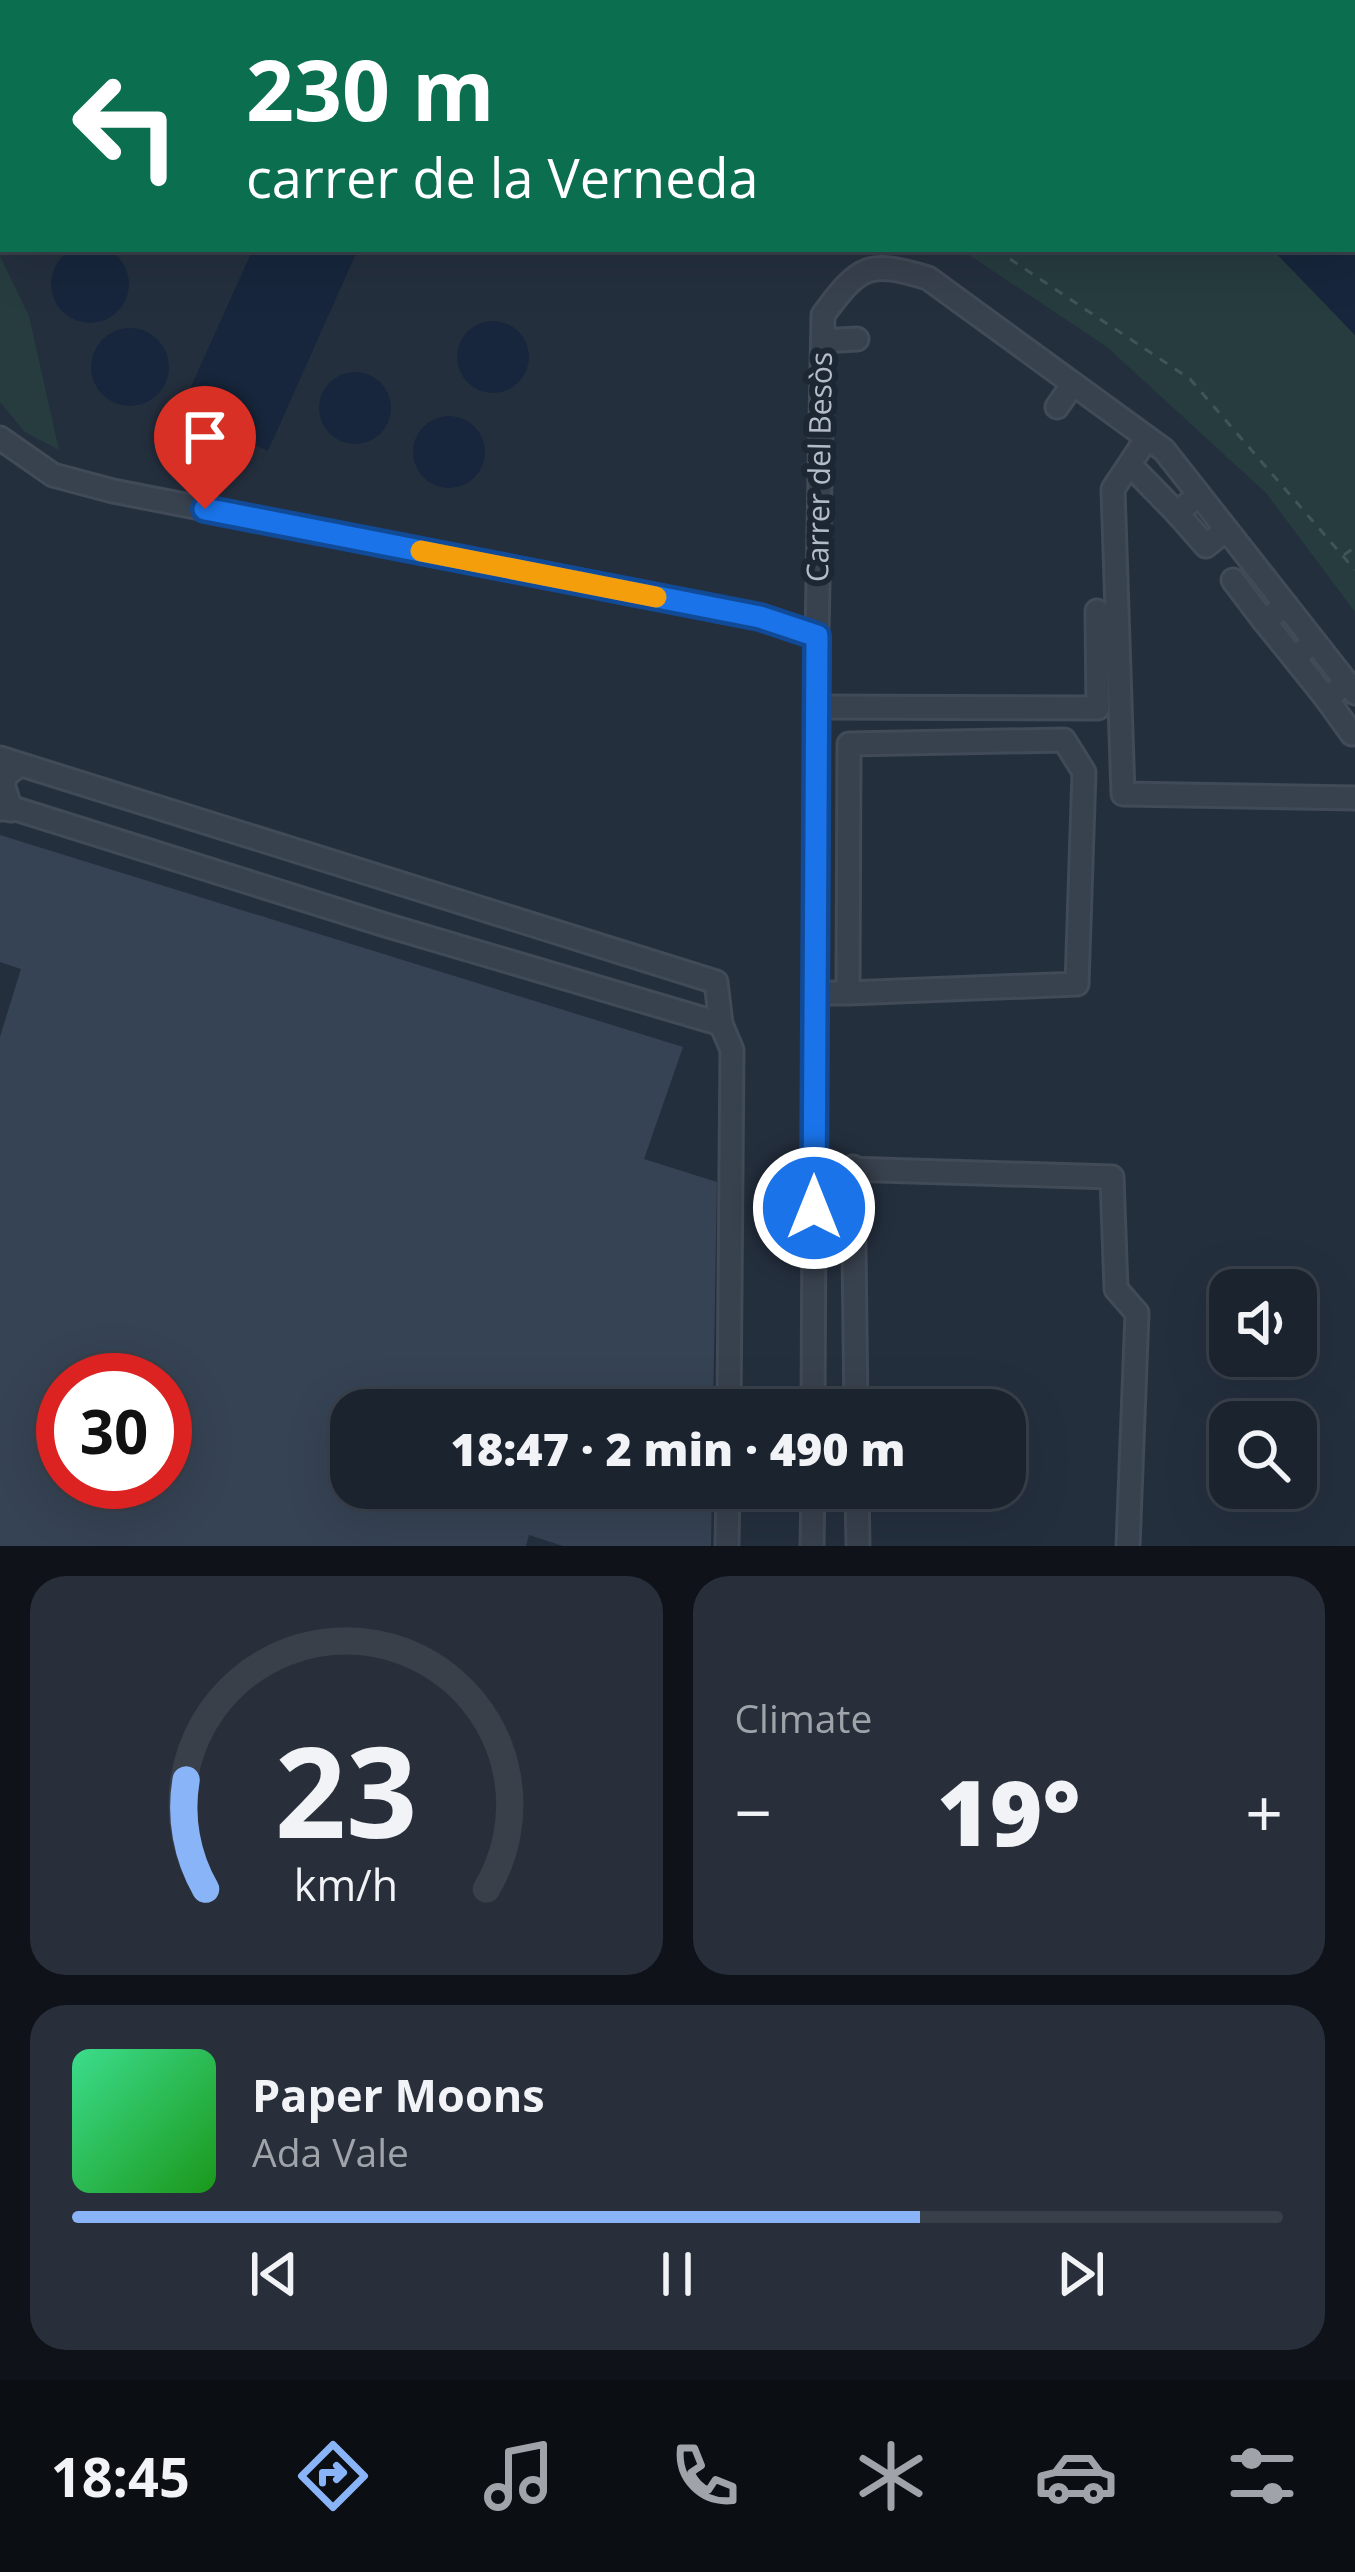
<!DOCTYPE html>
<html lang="en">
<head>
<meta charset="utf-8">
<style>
	:root { --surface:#1b232e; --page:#282f3a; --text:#f1f3f6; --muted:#a0a4aa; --line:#39404a; --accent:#8ab4f8 }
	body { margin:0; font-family:"Open Sans",sans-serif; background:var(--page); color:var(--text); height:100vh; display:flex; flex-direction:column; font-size:45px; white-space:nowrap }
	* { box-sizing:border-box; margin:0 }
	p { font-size:39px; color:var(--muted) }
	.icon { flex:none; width:66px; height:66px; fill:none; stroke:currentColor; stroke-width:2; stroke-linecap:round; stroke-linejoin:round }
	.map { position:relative; height:1546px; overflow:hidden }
	.details { display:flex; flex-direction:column; gap:30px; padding:30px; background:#0f1319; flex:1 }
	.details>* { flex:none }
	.hud { position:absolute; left:0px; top:0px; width:1356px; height:252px; box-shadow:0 12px 48px #0002,0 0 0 3px var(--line); background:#0b6e4f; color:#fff; overflow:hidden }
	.controls { position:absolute; left:1209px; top:1269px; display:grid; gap:24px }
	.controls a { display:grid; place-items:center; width:108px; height:108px; border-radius:24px; background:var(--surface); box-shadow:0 12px 48px #0002,0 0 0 3px var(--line); font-size:60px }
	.speed { position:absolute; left:36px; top:1353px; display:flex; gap:24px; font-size:60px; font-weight:700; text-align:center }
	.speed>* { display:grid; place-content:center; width:156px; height:156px; border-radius:50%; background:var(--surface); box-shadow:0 12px 48px #0002,0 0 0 3px var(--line); line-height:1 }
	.speed .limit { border:18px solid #d22; background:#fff; color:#111 }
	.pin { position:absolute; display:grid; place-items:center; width:102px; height:102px; color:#fff; margin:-123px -51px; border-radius:50% 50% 50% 0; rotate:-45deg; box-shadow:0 0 12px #0007 }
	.pin .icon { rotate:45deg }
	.me { position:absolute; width:132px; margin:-66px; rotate:0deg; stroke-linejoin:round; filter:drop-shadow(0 0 9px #0008) }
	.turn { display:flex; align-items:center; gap:42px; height:252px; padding:0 48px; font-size:54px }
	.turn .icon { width:156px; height:156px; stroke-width:2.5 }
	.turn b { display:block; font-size:84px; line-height:102px }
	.big { font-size:90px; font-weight:800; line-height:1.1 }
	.details .widget { flex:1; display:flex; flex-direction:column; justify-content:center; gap:18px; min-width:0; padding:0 42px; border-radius:36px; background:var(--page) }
	.details .dial { align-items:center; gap:0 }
	.dial svg { height:312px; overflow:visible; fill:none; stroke:var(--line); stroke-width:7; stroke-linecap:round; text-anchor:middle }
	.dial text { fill:var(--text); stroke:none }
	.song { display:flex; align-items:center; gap:36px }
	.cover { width:144px; height:144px; border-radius:18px; background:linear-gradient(135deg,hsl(150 70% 55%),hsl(120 70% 35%)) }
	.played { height:12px; border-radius:6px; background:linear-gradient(90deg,var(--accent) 70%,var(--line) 70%) }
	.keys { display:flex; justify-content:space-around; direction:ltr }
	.heat { display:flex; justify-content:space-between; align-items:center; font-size:66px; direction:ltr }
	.details .tiles { flex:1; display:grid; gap:30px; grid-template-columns:1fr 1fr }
	.widget:last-child { grid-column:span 2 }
	.trip { position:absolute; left:330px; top:1389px; width:696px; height:120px; border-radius:36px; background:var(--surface); box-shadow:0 12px 48px #0002,0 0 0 3px var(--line); font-weight:800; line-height:120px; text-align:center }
	.menu { display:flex; height:192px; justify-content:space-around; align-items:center; background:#0b0e12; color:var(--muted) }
	.menu .icon { width:84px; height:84px }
	.menu .current { color:var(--accent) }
	.menu b { font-size:54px; color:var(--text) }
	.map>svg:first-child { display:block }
	.green { fill:#263c3f }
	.water { fill:#17263c }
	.building { fill:#364354; fill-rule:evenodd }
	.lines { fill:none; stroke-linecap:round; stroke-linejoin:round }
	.minor-casing { stroke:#414a57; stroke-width:27 }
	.path { stroke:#3f5557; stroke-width:3; stroke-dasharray:9 9; stroke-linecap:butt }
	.minor { stroke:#38414e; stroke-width:21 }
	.route-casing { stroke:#114b97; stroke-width:30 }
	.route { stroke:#1a73e8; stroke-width:21 }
	.slow { stroke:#f59e0b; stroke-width:21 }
	.labels { text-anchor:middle; stroke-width:12; stroke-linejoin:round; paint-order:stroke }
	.street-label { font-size:30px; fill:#b4bcc9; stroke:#1d2633 }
</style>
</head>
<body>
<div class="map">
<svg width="1355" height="1546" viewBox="0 0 1355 1546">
	<rect width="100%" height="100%" fill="#242f3e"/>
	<g class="green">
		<polygon points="374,0 921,0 926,3 380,3"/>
		<polygon points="960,249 1272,249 1355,335 1355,612 1266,493 1107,347"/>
		<polygon points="0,256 29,316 59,450 25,432 0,402"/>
	</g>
	<g class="water">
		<polygon points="1353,215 1355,217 1355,335 1272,249 1353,249"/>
		<circle cx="90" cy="284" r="39"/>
		<polygon points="253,249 358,249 268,451 180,411"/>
		<circle cx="493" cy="357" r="36"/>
		<circle cx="130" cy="367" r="39"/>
		<circle cx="355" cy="408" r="36"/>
		<circle cx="449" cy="452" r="36"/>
	</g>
	<path class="building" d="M0,835L683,1047L644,1159L717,1182L713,1410H351V1488H712L711,1546H563L529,1535L526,1546H0V1037L21,969L0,962ZM63,1380H165V1482H63Z"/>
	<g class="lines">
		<g class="minor-casing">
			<g id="minor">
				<polyline points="1244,0 1247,3"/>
				<polyline points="1353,99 1355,101"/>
				<polyline points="823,341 857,339"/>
				<polyline points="1057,407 1073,384"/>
				<polyline points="0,438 53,475 113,491 760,617 817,636"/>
				<polyline points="1147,438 1113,489 1123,794 1355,798"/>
				<polyline points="1130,465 1177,513 1199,495"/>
				<polyline points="1177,513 1206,546 1226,530"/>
				<polyline points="1233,580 1264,621 1286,605"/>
				<polyline points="1264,621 1294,658 1303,651"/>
				<polyline points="1294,658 1326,698 1347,683"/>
				<polyline points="1326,698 1352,734 1355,732"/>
				<polyline points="817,707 1098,708 1097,611"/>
				<polyline points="0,758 716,982 721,1024 382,924 16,809 0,809"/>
				<polyline points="11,810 3,784 7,774 20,765"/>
				<polyline points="815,993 848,993 849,744 1064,740 1084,772 1077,984 848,993"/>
				<polyline points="721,1024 732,1050 729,1410"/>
				<polyline points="853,1167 856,1410"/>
				<polyline points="814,1168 1112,1177 1116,1289 1137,1313 1128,1546"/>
				<path d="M813,1410L817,636L823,315C860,265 868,260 928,278L1164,450L1355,693"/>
				<polyline points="857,1488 858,1546"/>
				<polyline points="727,1546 728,1488"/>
				<polyline points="812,1546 813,1488"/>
			</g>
		</g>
		<g class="path">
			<polyline points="650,0 655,3"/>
			<polyline points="995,249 1190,379 1355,570"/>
			<polyline points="1344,555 1355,547"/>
		</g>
		<use href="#minor" class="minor"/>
	</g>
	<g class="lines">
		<g class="route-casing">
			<polyline id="route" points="205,509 760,617 817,636 814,1208"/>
		</g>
		<use href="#route" class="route"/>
		<polyline class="slow" points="421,551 656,597"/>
	</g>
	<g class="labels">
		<g class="street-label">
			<text transform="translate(820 467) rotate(-89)" y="10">Carrer del Besòs</text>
		</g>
	</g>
</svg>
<div class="controls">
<a><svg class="icon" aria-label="sound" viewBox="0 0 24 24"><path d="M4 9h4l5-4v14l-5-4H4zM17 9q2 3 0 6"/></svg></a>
<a><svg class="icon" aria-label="search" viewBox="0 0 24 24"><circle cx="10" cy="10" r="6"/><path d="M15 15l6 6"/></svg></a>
</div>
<div class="speed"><div class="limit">30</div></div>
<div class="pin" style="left:205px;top:509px;background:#d93025"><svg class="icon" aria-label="arrive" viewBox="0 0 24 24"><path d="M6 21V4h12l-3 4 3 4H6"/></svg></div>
<svg class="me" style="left:814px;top:1208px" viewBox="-20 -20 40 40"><circle r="17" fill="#1a73e8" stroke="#fff" stroke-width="3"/><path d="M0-11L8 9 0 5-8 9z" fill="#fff"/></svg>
<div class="trip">18:47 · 2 min · 490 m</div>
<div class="hud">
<div class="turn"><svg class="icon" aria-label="left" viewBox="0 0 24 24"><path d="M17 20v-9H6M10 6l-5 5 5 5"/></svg><div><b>230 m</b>carrer de la Verneda</div></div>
</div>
</div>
<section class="details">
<div class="tiles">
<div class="widget dial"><svg viewBox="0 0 100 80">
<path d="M14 69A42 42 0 1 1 86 69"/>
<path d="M14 69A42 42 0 0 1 9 41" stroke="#8ab4f8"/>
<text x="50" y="56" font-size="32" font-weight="700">23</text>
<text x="50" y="72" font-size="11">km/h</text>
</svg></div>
<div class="widget"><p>Climate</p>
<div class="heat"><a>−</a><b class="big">19°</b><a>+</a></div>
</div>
<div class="widget">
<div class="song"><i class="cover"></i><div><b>Paper Moons</b><p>Ada Vale</p></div></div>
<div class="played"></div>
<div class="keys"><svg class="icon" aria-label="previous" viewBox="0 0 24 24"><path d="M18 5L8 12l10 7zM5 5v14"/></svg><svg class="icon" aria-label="pause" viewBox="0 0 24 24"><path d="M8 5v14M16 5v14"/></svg><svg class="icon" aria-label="next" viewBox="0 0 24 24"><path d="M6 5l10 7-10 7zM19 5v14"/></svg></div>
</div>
</div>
</section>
<nav class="menu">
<b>18:45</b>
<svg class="icon current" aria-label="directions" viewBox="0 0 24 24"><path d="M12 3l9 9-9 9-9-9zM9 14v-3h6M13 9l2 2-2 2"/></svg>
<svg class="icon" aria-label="music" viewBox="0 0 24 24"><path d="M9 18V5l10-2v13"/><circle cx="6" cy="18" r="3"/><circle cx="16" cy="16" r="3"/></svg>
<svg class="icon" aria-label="phone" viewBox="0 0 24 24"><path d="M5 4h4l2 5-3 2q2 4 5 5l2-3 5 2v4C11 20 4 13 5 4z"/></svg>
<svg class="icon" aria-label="climate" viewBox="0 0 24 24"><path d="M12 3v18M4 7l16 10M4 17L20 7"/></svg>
<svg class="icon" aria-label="car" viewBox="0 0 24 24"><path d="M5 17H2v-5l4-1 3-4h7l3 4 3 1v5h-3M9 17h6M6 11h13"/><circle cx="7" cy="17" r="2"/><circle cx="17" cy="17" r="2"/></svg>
<svg class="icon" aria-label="filters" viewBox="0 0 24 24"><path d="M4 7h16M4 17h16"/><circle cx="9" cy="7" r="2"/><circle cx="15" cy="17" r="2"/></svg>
</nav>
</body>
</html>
